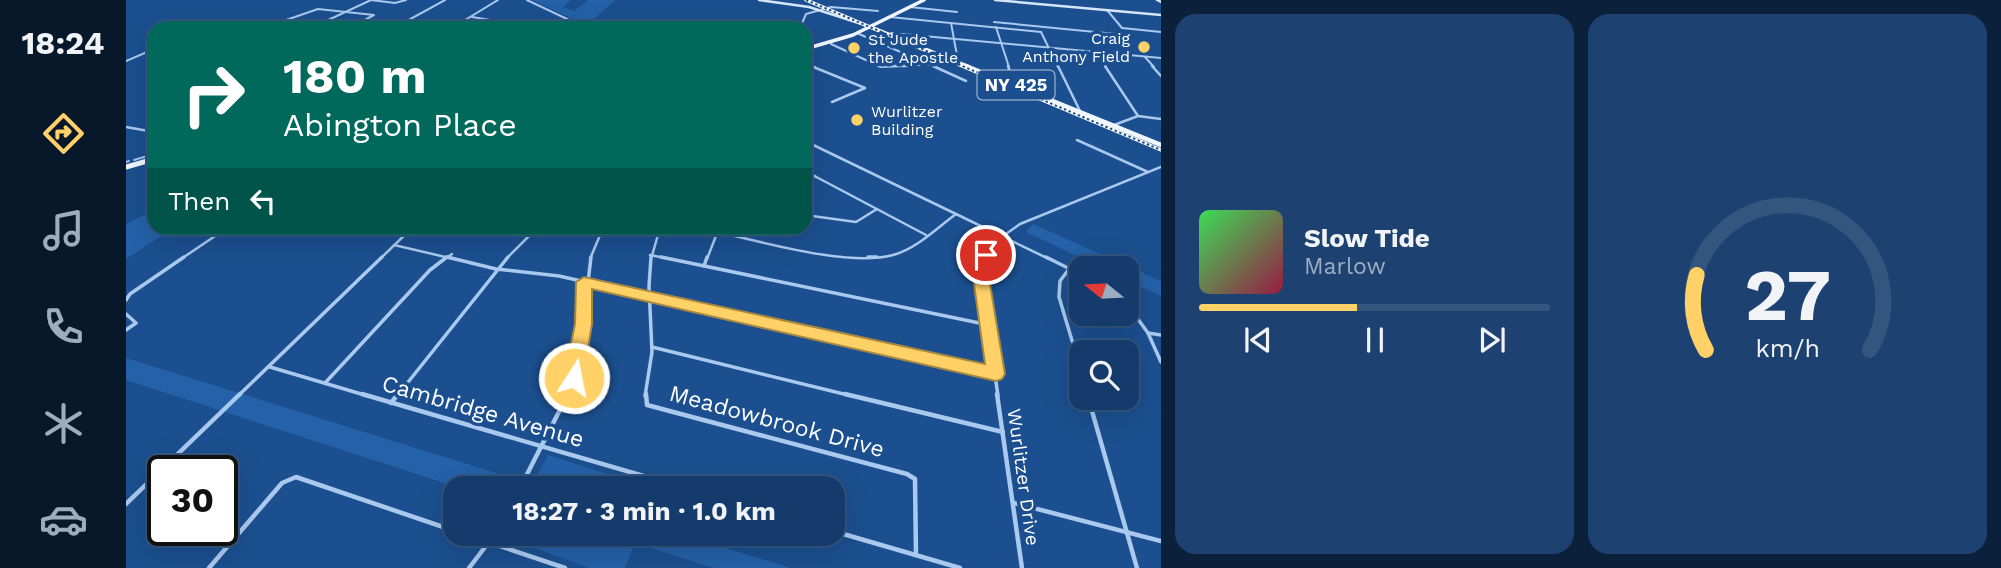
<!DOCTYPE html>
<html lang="en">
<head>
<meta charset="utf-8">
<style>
	:root { --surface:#143b6b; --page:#1d4271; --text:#f1f3f6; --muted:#9dadc1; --line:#33557e; --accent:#ffd166 }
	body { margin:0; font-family:"Work Sans",sans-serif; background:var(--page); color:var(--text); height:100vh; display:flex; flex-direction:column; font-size:26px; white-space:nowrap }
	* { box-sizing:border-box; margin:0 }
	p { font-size:23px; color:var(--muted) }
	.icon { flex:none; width:38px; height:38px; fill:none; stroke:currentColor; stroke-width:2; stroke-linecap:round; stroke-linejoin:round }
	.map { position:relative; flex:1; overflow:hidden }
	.details { display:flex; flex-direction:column; gap:14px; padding:14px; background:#0b203b; width:840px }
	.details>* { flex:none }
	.banner { position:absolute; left:21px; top:21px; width:665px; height:214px; border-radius:21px; box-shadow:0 7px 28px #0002,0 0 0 2px var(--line); background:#00695c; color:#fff; overflow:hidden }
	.needle { width:46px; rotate:288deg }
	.buttons { position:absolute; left:943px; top:256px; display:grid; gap:14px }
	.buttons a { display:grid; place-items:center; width:70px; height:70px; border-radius:14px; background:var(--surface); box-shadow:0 7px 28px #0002,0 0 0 2px var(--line); font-size:35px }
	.speed { position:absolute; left:21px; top:455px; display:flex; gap:14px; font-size:35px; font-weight:700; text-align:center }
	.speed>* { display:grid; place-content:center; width:91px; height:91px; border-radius:50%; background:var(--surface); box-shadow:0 7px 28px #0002,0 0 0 2px var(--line); line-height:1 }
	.speed .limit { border:4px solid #111; border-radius:10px; background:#fff; color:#111 }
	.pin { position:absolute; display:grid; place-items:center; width:60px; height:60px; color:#fff; margin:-30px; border:4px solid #fff; border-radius:50%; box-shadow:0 2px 7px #0007 }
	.me { position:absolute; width:77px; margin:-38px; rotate:11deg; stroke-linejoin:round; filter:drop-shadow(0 0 5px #0008) }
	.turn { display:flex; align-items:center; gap:24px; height:147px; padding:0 21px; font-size:32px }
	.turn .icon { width:91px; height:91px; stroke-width:2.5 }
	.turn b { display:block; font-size:49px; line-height:60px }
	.then { display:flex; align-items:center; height:66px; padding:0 21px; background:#0003; gap:14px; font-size:26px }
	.details .card { flex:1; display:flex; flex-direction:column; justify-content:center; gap:10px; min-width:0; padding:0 24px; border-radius:21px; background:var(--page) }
	.details .dial { align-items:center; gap:0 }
	.dial svg { height:182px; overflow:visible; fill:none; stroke:var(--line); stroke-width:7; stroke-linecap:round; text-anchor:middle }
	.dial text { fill:var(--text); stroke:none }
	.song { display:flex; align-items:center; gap:21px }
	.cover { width:84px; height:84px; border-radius:10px; background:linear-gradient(135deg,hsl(130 70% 55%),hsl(340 70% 35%)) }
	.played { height:7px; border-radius:4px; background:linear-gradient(90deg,var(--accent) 45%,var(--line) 45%) }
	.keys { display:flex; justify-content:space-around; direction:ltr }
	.details .tiles { flex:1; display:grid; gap:14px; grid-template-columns:repeat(2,1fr) }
	.trip { position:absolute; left:317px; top:476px; width:402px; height:70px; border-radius:21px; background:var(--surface); box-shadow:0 7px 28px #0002,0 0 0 2px var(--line); font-weight:700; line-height:70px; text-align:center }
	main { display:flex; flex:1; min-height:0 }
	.menu { display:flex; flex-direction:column; width:126px; justify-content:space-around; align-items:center; background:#08182b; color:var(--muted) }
	.menu .icon { width:49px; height:49px }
	.menu .current { color:var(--accent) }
	.menu b { font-size:32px; color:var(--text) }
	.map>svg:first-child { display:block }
	.green { fill:#2461a8 }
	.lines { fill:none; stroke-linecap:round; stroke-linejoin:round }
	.stream { stroke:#9cc4f0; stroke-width:2 }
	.street-far3 { stroke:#a9c9ee; stroke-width:2 }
	.street-far2 { stroke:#a9c9ee; stroke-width:2.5 }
	.street-far1 { stroke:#a9c9ee; stroke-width:3.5 }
	.street { stroke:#a9c9ee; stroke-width:4.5 }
	.secondary { stroke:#d6e6fa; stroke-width:2.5 }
	.primary-far2 { stroke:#f0f6ff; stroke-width:3.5 }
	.primary-far1 { stroke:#f0f6ff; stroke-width:4.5 }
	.primary { stroke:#f0f6ff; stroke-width:5 }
	.rail-casing { stroke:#fff; stroke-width:3.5 }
	.rail { stroke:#1b4f8f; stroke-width:2; stroke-dasharray:2.5; stroke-linecap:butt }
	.route { fill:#ffd166; stroke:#a68842; stroke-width:2 }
	.poi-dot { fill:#ffd166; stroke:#1b4f8f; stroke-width:2.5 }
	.labels { text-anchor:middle; stroke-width:7; stroke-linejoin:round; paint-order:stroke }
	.far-poi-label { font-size:16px; fill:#fff; stroke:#1b4f8f; text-anchor:start }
	.shield { fill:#1b4f8f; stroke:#bbcadd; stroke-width:2 }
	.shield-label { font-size:18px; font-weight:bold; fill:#fff }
	.street-label { font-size:19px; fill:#fff; stroke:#1b4f8f }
	.near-street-label { font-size:23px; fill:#fff; stroke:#1b4f8f }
</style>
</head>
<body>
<main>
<nav class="menu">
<b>18:24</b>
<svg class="icon current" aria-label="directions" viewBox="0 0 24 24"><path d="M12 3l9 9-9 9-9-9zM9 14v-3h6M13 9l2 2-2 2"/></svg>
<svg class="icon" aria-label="music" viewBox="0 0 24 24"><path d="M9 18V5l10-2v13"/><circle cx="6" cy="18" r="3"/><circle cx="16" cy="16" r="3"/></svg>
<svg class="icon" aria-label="phone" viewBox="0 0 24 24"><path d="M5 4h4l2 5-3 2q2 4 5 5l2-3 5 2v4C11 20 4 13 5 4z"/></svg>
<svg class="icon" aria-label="climate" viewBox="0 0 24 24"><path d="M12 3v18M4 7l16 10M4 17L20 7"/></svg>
<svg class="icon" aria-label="car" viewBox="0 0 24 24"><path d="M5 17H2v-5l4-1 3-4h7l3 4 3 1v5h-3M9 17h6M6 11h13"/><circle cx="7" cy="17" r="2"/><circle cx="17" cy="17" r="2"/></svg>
</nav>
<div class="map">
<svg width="1035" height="568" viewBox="0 0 1035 568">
	<rect width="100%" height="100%" fill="#1b4f8f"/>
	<g class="green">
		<polygon points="406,0 445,0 437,7 448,11 462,0 489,0 465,22 478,28 466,28"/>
		<polygon points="28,210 28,228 48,228 0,259 0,224"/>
		<polygon points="907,224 1035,281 1035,296 1001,280 1001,268 976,268 900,232"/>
		<polygon points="0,358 406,484 422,455 525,488 334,488 0,380"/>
		<polygon points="379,534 555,534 665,568 588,568 509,543 499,568 463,568 377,536"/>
	</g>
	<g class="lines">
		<g class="stream">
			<polyline points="8,160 28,154"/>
			<polyline points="0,162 3,161"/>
		</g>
		<g class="street-far3">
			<polyline points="245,0 269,3 280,0"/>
			<polyline points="401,0 458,27 456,28"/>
			<polyline points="784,7 831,12"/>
			<polyline points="981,10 996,28"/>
			<polyline points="346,17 382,23 375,28"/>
			<polyline points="764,17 915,32"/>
			<polyline points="868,22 1000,35"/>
			<polyline points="825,23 832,61"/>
			<polyline points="870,27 883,67"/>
			<polyline points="79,28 91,24 81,27"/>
			<polyline points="137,28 192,9 248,15 224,28"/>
			<polyline points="185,28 245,0"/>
			<polyline points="268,28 319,0"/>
			<polyline points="326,28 372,0"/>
			<polyline points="674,28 680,14 705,7 752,11"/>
			<polyline points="996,28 1035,32"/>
			<polyline points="915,32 932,67"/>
			<polyline points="765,33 1035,58"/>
			<polyline points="733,34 800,63"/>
			<polyline points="705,44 755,67 832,63"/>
			<polyline points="970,52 980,67"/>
			<polyline points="1019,57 1028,67"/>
			<polyline points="0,61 28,49"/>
			<polyline points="679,63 689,67"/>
			<polyline points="807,66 810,67"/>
		</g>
		<g class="street-far2">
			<polyline points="685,66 739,88"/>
			<polyline points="752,66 782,66"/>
			<polyline points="807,66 840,81"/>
			<polyline points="882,66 888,84"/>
			<polyline points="932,66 954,111"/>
			<polyline points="979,66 1012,116 988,125"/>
			<polyline points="1026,66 1035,76"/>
			<polyline points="706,102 739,88"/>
			<polyline points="1012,116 1035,119"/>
			<polyline points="0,127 28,132"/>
			<polyline points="951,140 1022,172"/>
			<polyline points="679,141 923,259"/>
			<polyline points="679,171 800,235"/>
			<polyline points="679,181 689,176"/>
			<polyline points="679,215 730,222 751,209"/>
			<path d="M591,232C638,242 721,267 767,255C790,249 811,228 830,214"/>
			<polyline points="268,245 328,259"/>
			<polyline points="524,255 544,259"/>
			<polyline points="55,259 101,228"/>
			<polyline points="254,259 286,228"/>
			<polyline points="319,259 326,254"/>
			<polyline points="380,259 411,228"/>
			<polyline points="464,259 477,228"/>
			<polyline points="525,259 534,228"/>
			<polyline points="581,259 593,228"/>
			<polyline points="861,259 870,241 894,224 1035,167"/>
		</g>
		<g class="street-far1">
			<polyline points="321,257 370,269 433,276 870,374"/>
			<polyline points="535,257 863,325"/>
			<polyline points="742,257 751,257"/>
			<polyline points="861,257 856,284 872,396"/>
			<polyline points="920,257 956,275"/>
			<polyline points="578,266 581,257"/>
			<polyline points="943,269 934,281 933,297 956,374"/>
			<polyline points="0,300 4,294 58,257"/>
			<polyline points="1001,304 1022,333 1035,362"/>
			<polyline points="0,314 10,323 0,330"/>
			<polyline points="1022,333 1035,335"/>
			<polyline points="526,347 726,396"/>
			<polyline points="144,367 242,396"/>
			<polyline points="199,383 304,270 321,257"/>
			<polyline points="112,396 256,257"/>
			<polyline points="271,396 382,257"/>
			<polyline points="442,396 455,342 465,257"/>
			<polyline points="519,396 526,352 523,286 525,257"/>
		</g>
		<g class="street">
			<polyline points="236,394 559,488"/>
			<polyline points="520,394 521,405 781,474 789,479 790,555"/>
			<polyline points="719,394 877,432"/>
			<polyline points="871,394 896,568"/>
			<polyline points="962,397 1011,568"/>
			<polyline points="265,403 272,394"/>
			<polyline points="394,488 442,394"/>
			<polyline points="888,503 1035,541"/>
			<polyline points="0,504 114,394"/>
			<polyline points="707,531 834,568"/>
			<polyline points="338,534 439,568"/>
			<polyline points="83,568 156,483 170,477 329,531"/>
			<polyline points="343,568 369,534"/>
		</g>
		<g class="secondary">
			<polyline points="633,0 683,7 745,27"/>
			<polyline points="869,0 1035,15"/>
			<polyline points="1031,0 1035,2"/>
		</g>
		<g class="primary-far2">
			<polyline points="745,27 844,67"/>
			<polyline points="679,49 727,35 798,0"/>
		</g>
		<polyline class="primary-far1" points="840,66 1035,145"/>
		<polyline class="primary" points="0,167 28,159"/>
		<g class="rail-casing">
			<polyline id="rail" points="680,0 1035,150"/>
		</g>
		<use href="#rail" class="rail"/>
	</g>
	<polygon class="route" points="860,250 867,255 864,284 879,374 876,379 870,381 466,289 466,324 457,378 454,383 448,385 441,383 438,378 449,324 450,282 458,277 859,364 848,284 852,255"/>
	<g class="poi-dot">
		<circle cx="1018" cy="47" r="7"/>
		<circle cx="728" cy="48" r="7"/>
		<circle cx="731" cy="120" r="7"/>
	</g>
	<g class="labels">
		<g class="far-poi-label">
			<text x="1004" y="44" text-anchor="end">Craig<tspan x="1004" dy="18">Anthony Field</tspan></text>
			<text x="742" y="45">St Jude<tspan x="742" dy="18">the Apostle</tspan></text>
			<text x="745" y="117">Wurlitzer<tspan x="745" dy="18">Building</tspan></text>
		</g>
		<rect class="shield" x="851.5" y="70.5" width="77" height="29" rx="5"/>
		<g class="shield-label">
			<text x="890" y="91">NY 425</text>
		</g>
		<g class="street-label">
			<text transform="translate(898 477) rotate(82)" y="7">Wurlitzer Drive</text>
		</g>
		<g class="near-street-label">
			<text transform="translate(357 411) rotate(16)" y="8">Cambridge Avenue</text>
			<text transform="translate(651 421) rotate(15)" y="8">Meadowbrook Drive</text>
		</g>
	</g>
</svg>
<div class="buttons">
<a><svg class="needle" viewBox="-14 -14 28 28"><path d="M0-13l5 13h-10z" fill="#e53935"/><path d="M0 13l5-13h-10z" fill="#9dadc1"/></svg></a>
<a><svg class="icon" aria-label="search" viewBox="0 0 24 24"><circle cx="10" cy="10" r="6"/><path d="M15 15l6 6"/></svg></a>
</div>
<div class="speed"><div class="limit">30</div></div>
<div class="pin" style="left:860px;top:255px;background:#d93025"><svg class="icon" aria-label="arrive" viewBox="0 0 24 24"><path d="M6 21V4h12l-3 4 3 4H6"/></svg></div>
<svg class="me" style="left:448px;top:378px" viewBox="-20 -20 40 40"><circle r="17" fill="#ffd166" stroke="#fff" stroke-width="3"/><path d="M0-11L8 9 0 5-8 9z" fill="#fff"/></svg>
<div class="trip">18:27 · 3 min · 1.0 km</div>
<div class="banner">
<div class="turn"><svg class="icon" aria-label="right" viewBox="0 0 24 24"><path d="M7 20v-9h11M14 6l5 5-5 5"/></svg><div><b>180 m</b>Abington Place</div></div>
<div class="then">Then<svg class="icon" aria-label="left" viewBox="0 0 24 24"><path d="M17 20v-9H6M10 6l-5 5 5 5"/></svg></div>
</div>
</div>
<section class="details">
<div class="tiles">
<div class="card">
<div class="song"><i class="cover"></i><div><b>Slow Tide</b><p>Marlow</p></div></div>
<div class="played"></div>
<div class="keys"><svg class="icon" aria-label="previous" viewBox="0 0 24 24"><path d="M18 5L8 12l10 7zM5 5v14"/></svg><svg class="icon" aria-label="pause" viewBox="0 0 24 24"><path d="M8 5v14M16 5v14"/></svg><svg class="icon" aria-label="next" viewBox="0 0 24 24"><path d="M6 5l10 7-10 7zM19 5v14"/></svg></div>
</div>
<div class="card dial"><svg viewBox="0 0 100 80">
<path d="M14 69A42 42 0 1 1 86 69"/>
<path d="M14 69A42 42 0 0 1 10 36" stroke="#ffd166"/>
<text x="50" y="56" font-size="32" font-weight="700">27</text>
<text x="50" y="72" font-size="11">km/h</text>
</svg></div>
</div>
</section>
</main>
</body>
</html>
